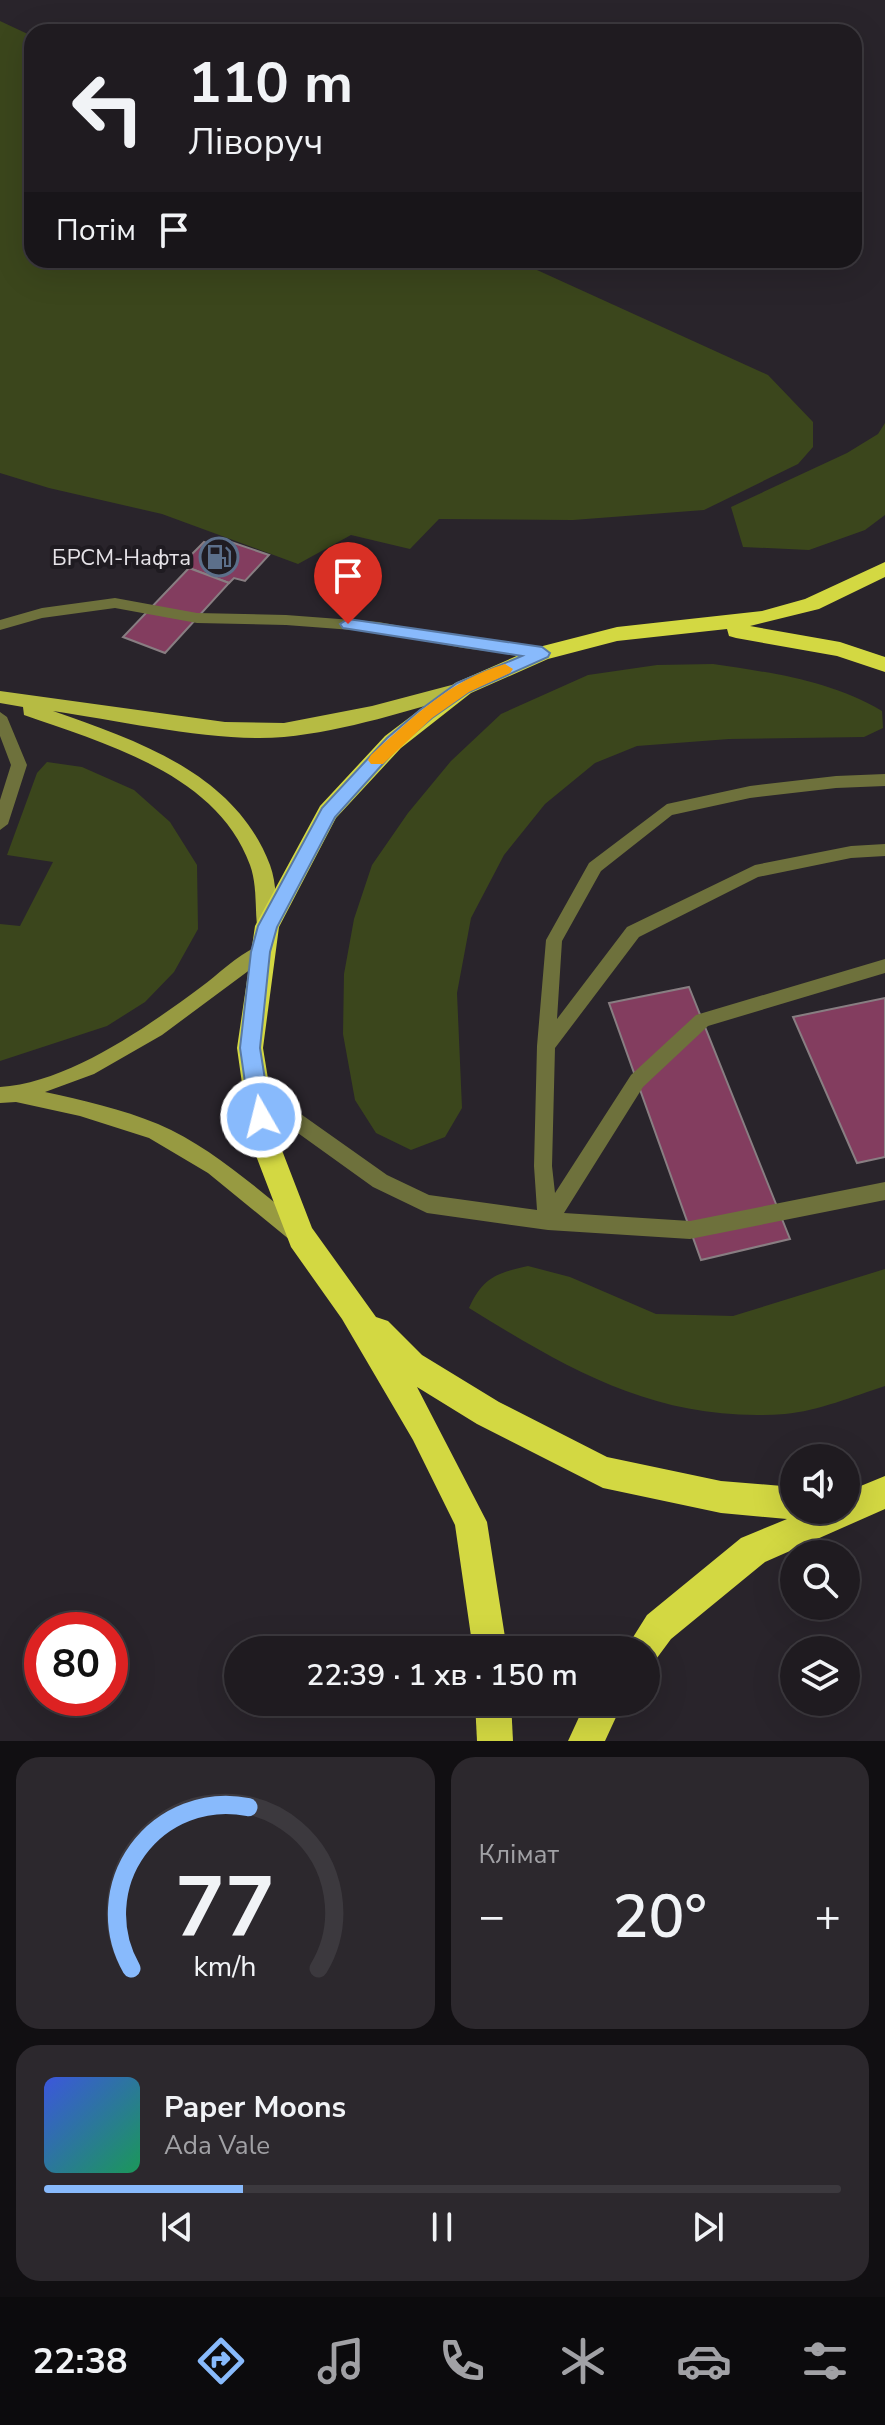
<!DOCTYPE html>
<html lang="uk">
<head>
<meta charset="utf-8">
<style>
	:root { --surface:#1f1b20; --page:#2c282d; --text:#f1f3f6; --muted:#a1a1a5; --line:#3c393e; --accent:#88bafc }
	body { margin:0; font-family:"Nunito Sans",sans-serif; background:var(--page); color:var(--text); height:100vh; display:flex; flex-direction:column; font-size:30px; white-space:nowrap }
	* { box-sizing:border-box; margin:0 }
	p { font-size:26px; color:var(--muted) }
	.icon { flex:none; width:44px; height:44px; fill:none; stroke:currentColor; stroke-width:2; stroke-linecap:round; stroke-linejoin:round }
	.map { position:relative; height:1741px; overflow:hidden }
	.drawer { display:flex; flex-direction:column; gap:16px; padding:16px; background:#110f12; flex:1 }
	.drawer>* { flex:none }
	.top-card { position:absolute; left:24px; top:24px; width:838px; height:244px; border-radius:24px; box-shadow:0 8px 32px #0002,0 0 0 2px var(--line); background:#1f1b20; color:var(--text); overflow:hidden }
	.controls { position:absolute; left:780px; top:1444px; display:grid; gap:16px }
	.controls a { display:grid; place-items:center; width:80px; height:80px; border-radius:50%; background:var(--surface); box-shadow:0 8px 32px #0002,0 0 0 2px var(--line); font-size:40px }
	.speed { position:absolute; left:24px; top:1612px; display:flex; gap:16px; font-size:40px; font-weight:700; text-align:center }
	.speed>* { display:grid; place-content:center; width:104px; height:104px; border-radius:50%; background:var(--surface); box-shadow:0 8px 32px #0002,0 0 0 2px var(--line); line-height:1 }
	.speed .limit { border:12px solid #d22; background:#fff; color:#111 }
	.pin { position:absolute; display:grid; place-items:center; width:68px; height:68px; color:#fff; margin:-82px -34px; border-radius:50% 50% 50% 0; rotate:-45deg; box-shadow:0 0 8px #0007 }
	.pin .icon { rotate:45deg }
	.me { position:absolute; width:88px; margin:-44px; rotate:352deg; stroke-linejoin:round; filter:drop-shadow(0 0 6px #0008) }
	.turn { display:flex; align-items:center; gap:28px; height:168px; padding:0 32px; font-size:36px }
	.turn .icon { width:104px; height:104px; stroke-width:2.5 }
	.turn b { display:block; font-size:56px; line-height:68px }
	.then { display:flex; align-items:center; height:76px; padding:0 32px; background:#0003; gap:16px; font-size:30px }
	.big { font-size:60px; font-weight:600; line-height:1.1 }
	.drawer .widget { flex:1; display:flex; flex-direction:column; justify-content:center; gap:12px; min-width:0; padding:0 28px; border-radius:24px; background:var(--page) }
	.drawer .dial { align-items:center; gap:0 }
	.dial svg { height:208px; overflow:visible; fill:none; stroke:var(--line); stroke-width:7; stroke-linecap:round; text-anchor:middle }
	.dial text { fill:var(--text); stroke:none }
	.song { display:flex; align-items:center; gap:24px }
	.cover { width:96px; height:96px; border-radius:12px; background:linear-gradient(135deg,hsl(230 70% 55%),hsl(150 70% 35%)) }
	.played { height:8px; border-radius:4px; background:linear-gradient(90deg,var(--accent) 25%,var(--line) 25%) }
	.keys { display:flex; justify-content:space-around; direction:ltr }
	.heat { display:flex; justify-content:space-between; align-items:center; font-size:44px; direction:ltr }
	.drawer .tiles { flex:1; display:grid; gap:16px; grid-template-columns:1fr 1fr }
	.widget:last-child { grid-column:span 2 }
	.trip { position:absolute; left:224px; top:1636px; width:436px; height:80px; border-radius:40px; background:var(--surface); box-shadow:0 8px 32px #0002,0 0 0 2px var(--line); font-weight:600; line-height:80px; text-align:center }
	.tab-bar { display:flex; height:128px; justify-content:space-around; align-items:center; background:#0c0b0d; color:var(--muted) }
	.tab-bar .icon { width:56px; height:56px }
	.tab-bar .active { color:var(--accent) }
	.tab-bar b { font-size:36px; color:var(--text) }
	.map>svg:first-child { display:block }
	.green { fill:#3b461c }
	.building { fill:#833d5f; stroke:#887e82; stroke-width:2 }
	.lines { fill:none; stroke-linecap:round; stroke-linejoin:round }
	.lane { fill:#6e713c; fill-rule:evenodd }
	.secondary { fill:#979a41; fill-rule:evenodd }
	.primary { fill:#b6bb43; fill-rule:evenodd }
	.highway { fill:#d3d842; fill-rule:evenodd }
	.route { fill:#88bafc; stroke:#5879a4; stroke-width:2 }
	.slow { fill:#f59e0b }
	.labels { text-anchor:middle; stroke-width:8; stroke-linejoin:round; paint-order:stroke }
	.poi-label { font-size:22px; fill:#e6e3e8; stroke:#1f1b21; text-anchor:end }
</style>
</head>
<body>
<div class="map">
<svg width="885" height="1741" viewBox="0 0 885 1741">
	<rect width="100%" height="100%" fill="#29242b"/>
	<g class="green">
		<polygon points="0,21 32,36 32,260 515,260 768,375 813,422 813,447 798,464 704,510 573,520 439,519 410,549 351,535 298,564 162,514 49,488 0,473"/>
		<polygon points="885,423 885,515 865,530 809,550 743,547 731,507 847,453 878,434"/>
		<path d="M713,664C773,673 829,680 882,711L883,728L864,737L729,739L637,746L595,763L545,804L504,855L471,918L457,993L462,1108L445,1137L411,1150L376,1133L355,1100L343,1034L344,974L354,919L372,865L408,813L451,761L501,714L588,675L657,665Z"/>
		<polygon points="47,762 82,767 134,790 170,822 197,865 198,929 174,972 145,1002 107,1026 0,1061 0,924 20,926 53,862 7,855 37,773"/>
		<path d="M528,1266L570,1277L656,1314L733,1316L885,1269V1386C854,1396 818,1411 785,1414C659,1423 571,1371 469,1308C483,1277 497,1273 528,1266Z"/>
	</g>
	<g class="building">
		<polygon points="225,540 269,555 245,581 234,578 229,583 181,565 204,542 219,548"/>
		<polygon points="189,568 229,583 165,653 123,637"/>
		<polygon points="689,987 790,1239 701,1260 609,1003"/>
		<polygon points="885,998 885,1157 857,1163 793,1017"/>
	</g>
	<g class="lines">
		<g class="lane">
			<polygon points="115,598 197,613 286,615 379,622 463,638 542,648 549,653 542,658 463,648 379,632 286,625 197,623 115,608 42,618 0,630 0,620 42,608"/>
			<polygon points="0,712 7,717 27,765 8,824 0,830 0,800 11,765 0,736"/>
			<polygon points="885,774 885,786 836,788 750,798 672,815 601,871 562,941 557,1019 627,927 755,865 851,846 885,844 885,856 851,858 758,877 639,937 555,1048 552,1166 555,1193 631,1075 696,1015 885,959 885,973 708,1026 643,1087 564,1213 690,1221 885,1182 885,1200 690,1239 548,1230 427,1213 373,1187 252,1100 249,1094 252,1088 258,1086 264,1088 387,1175 429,1195 537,1210 534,1166 537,1046 546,940 589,863 667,804 750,786 836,776"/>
		</g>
		<path class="secondary" d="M261,945L267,947L269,952L267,957L162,1035L94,1074L45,1092C82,1100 122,1109 158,1124C212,1147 258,1190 304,1226L307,1233L304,1240L297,1242L290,1240L208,1173L149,1138L80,1116L16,1102L0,1103V1087C68,1083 147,1027 201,987C219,974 240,952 261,945Z"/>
		<path class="primary" d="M463,682L472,688L469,693C410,710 346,731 284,737C216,743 122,721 53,711C138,741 235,773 270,865C277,884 276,906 277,926L274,932L267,934L260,932L257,926C255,906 257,884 250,865C217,774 106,744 24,715L23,707L0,703V691L225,722L284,723L372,706Z"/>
		<g class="highway">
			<polygon points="885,562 885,577 819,609 750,626 840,642 885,657 885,672 837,656 736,638 729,636 727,629 617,641 548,659 471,693 401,748 336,818 279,927 263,1048 278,1140 312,1228 376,1317 388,1321 422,1355 499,1402 607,1457 721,1481 794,1487 794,1510 846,1510 846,1492 885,1476 885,1509 765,1562 671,1639 654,1662 646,1666 646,1650 625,1650 647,1615 741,1538 787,1519 721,1513 603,1488 477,1424 417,1387 487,1522 507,1650 473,1650 455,1525 413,1440 342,1319 291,1247 250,1140 237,1048 255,926 320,806 385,736 455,683 535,648 617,627 762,611 805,599"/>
			<polygon points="475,1702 511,1702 513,1741 477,1741"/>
			<polygon points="586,1702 623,1702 605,1741 568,1741"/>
		</g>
	</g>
	<polygon class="route" points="348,619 542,647 550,653 548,657 469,692 432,718 399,746 335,817 277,927 270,952 260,1048 271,1117 268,1124 261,1126 253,1124 250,1117 240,1048 251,952 258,926 322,808 387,738 420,710 457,683 522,656 343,628 340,624"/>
	<path class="slow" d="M505,664L513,669L510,673L469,692L432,718L383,764H371L368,760L371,755C412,718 450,680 505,664Z"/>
	<defs>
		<g id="fuel-ring" transform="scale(2)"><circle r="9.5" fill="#1f1b21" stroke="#5c6f8a" stroke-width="1.5"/><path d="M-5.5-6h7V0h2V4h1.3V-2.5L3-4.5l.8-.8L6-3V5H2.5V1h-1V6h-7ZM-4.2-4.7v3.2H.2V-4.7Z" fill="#5c6f8a"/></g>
	</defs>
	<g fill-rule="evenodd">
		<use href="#fuel-ring" x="219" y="557"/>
	</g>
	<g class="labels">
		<g class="poi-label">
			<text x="191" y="565">БРСМ-Нафта</text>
		</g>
	</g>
</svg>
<div class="controls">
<a><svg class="icon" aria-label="sound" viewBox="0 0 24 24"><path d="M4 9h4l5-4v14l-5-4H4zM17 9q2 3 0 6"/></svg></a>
<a><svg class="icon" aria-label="search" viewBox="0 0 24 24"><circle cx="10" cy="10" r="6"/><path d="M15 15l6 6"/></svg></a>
<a><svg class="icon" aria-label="layers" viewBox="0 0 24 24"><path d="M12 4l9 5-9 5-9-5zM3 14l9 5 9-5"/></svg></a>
</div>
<div class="speed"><div class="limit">80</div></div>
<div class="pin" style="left:348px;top:624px;background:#d93025"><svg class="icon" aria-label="arrive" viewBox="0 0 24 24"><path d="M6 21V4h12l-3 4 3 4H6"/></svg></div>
<svg class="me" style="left:261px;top:1117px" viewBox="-20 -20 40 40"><circle r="17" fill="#88bafc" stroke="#fff" stroke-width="3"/><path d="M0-11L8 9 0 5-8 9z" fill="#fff"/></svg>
<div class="trip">22:39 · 1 хв · 150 m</div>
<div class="top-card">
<div class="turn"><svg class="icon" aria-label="left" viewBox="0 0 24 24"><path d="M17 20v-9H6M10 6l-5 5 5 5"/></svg><div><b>110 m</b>Ліворуч</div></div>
<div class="then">Потім<svg class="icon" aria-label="arrive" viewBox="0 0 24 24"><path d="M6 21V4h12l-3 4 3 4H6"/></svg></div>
</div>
</div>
<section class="drawer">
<div class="tiles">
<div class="widget dial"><svg viewBox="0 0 100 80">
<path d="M14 69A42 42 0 1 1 86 69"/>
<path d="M14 69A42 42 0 0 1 59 7" stroke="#88bafc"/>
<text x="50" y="56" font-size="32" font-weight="700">77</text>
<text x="50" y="72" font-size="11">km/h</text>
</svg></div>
<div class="widget"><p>Клімат</p>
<div class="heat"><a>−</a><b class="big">20°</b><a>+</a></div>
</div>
<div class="widget">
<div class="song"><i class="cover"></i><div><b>Paper Moons</b><p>Ada Vale</p></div></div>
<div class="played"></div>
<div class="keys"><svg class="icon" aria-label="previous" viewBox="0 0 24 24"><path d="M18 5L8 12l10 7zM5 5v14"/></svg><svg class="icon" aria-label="pause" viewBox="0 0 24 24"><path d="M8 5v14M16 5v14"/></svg><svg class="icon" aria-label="next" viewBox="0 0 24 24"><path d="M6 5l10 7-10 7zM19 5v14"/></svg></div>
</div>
</div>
</section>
<nav class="tab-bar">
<b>22:38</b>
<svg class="icon active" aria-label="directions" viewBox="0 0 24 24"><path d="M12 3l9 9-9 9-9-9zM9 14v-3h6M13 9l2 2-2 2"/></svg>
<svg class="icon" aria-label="music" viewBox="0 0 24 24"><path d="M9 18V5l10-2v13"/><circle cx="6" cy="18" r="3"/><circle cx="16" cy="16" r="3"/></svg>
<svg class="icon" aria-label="phone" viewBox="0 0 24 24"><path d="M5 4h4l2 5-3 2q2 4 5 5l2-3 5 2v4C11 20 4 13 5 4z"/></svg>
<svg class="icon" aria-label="climate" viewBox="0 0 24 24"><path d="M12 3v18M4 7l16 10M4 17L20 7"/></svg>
<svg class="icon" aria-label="car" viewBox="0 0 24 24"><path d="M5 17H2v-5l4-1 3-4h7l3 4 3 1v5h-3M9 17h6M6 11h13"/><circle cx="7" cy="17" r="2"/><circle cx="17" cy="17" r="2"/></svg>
<svg class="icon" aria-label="filters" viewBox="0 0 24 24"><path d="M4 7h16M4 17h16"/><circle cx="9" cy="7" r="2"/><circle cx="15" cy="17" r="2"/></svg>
</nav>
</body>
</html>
